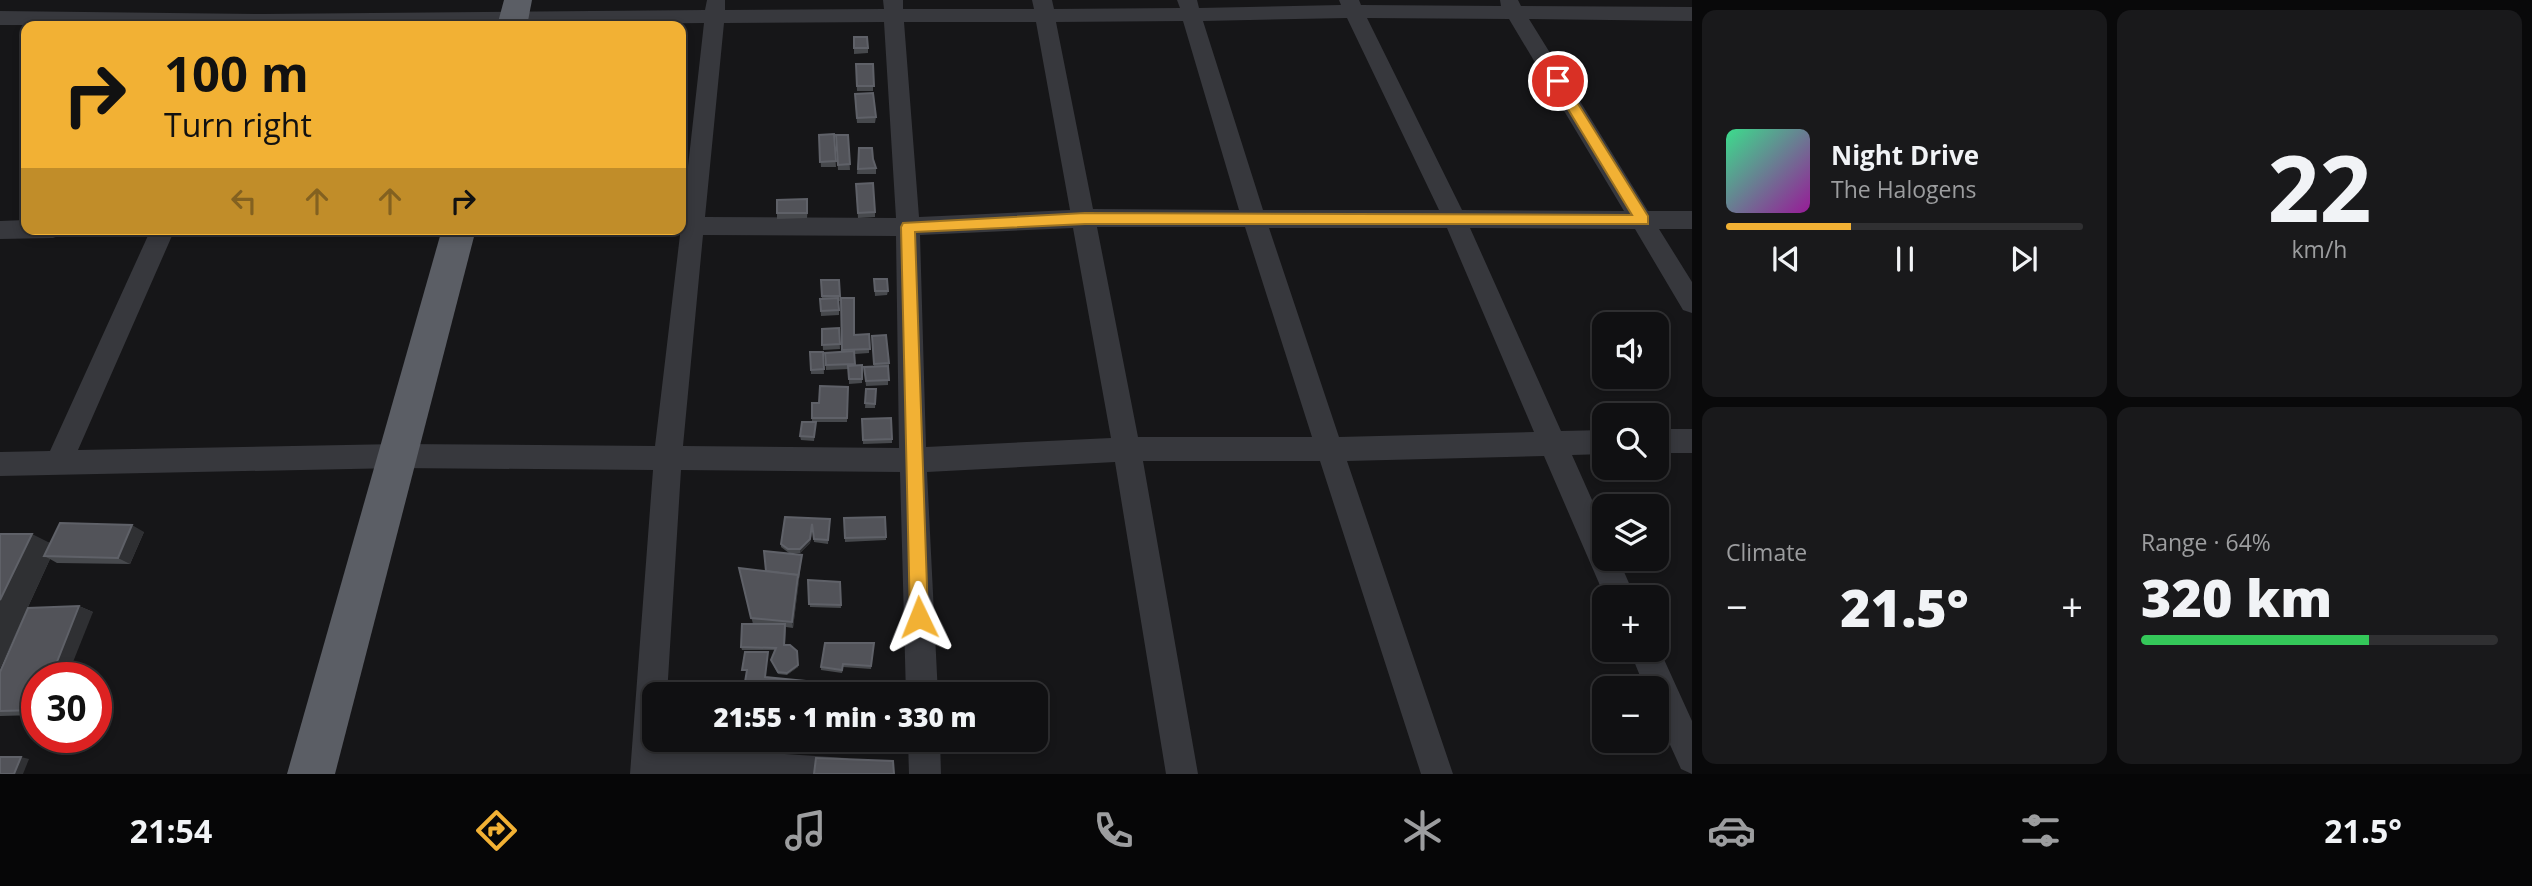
<!DOCTYPE html>
<html lang="en">
<head>
<meta charset="utf-8">
<style>
	:root { --surface:#101012; --page:#19191b; --text:#f1f3f6; --muted:#9c9d9f; --line:#303032; --accent:#f2b134 }
	body { margin:0; font-family:"Open Sans",sans-serif; background:var(--page); color:var(--text); height:100vh; display:flex; flex-direction:column; font-size:26px; white-space:nowrap }
	* { box-sizing:border-box; margin:0 }
	p { font-size:23px; color:var(--muted) }
	.icon { flex:none; width:38px; height:38px; fill:none; stroke:currentColor; stroke-width:2; stroke-linecap:round; stroke-linejoin:round }
	.map { position:relative; flex:1; overflow:hidden }
	.sheet { display:flex; flex-direction:column; gap:10px; padding:10px; background:#09090a; width:840px }
	.sheet>* { flex:none }
	.top-card { position:absolute; left:21px; top:21px; width:665px; height:214px; border-radius:14px; box-shadow:0 4px 10px #0003,0 0 0 2px var(--line); background:#f2b134; color:#111; overflow:hidden }
	.tools { position:absolute; left:1592px; top:312px; display:grid; gap:14px }
	.tools a { display:grid; place-items:center; width:77px; height:77px; border-radius:14px; background:var(--surface); box-shadow:0 4px 10px #0003,0 0 0 2px var(--line); font-size:35px }
	.speed { position:absolute; left:21px; top:662px; display:flex; gap:14px; font-size:35px; font-weight:700; text-align:center }
	.speed>* { display:grid; place-content:center; width:91px; height:91px; border-radius:50%; background:var(--surface); box-shadow:0 4px 10px #0003,0 0 0 2px var(--line); line-height:1 }
	.speed .limit { border:10px solid #d22; background:#fff; color:#111 }
	.pin { position:absolute; display:grid; place-items:center; width:60px; height:60px; color:#fff; margin:-30px; border:4px solid #fff; border-radius:50%; box-shadow:0 2px 7px #0007 }
	.me { position:absolute; width:77px; margin:-38px; rotate:358deg; stroke-linejoin:round; filter:drop-shadow(0 0 5px #0008) }
	.turn { display:flex; align-items:center; gap:24px; height:147px; padding:0 28px; font-size:32px }
	.turn .icon { width:91px; height:91px; stroke-width:2.5 }
	.turn b { display:block; font-size:49px; line-height:60px }
	.lanes { display:flex; align-items:center; height:66px; padding:0 28px; background:#0003; justify-content:center; gap:35px; direction:ltr }
	.lanes .off { opacity:.35 }
	.big { font-size:52px; font-weight:800; line-height:1.1 }
	.sheet .widget { flex:1; display:flex; flex-direction:column; justify-content:center; gap:10px; min-width:0; padding:0 24px; border-radius:14px; background:var(--page) }
	.sheet .dial { align-items:center; gap:0 }
	.dial b { font-size:91px; line-height:1 }
	.song { display:flex; align-items:center; gap:21px }
	.cover { width:84px; height:84px; border-radius:10px; background:linear-gradient(135deg,hsl(150 70% 55%),hsl(300 70% 35%)) }
	.played { height:7px; border-radius:4px; background:linear-gradient(90deg,var(--accent) 35%,var(--line) 35%) }
	.keys { display:flex; justify-content:space-around; direction:ltr }
	.heat { display:flex; justify-content:space-between; align-items:center; font-size:38px; direction:ltr }
	.charge { height:10px; border-radius:5px; background:linear-gradient(90deg,#34c759 64%,var(--line) 0) }
	.sheet .tiles { flex:1; display:grid; gap:10px; grid-template-columns:repeat(2,1fr) }
	.trip { position:absolute; left:642px; top:682px; width:406px; height:70px; border-radius:14px; background:var(--surface); box-shadow:0 4px 10px #0003,0 0 0 2px var(--line); font-weight:800; line-height:70px; text-align:center }
	.dock { display:flex; height:112px; justify-content:space-around; align-items:center; background:#060607; color:var(--muted) }
	.dock .icon { width:49px; height:49px }
	.dock .active { color:var(--accent) }
	.dock b { font-size:32px; color:var(--text) }
	main { display:flex; flex:1; min-height:0 }
	.map>svg:first-child { display:block }
	.lines { fill:none; stroke-linecap:round; stroke-linejoin:round }
	.minor { fill:#37383d; fill-rule:evenodd }
	.trunk { fill:#5b5e65; fill-rule:evenodd }
	.wall { fill:#47494d }
	.shaded-wall { fill:#2f3033 }
	.building { fill:#525359; stroke:#5f6168; stroke-width:2 }
	.route { fill:#f2b134; stroke:#9d7322; stroke-width:2 }
</style>
</head>
<body>
<main>
<div class="map">
<svg width="1692" height="774" viewBox="0 0 1692 774">
	<rect width="100%" height="100%" fill="#161618"/>
	<g class="lines">
		<g class="minor">
			<path d="M707,0H725V10L884,9L883,0H903V9H1034L1032,0H1052L1054,9L1180,8L1177,0H1197L1199,8L1341,5L1339,0H1359L1361,5L1501,6L1500,0H1518L1521,6L1692,7V21L1529,19L1648,211H1692V229H1659L1692,282V313L1683,310L1635,229L1470,228L1561,431L1605,430V454L1572,455L1605,529V558H1618L1635,597H1605L1544,456L1347,461L1453,774H1421L1320,461H1143L1198,774H1166L1115,462L927,472L938,695H906L900,472L681,470L667,695H654V740H664V746L846,758L858,762L862,774H630L653,470L398,468L0,476V452L50,451L151,229H175L78,450L398,444L655,446L680,235L671,229H681L704,23L401,26L0,25V11L263,14L705,10ZM1347,18L1439,210H1263L1203,21ZM1367,18L1509,19L1624,211L1462,210ZM1183,21L1239,210L1093,209L1056,22ZM884,22L896,218L705,217L724,23ZM904,22H1036L1070,210L919,217ZM1097,227H1245L1312,437H1138ZM1073,228L1111,438L926,447L920,235ZM1269,228H1447L1534,432L1339,437ZM703,235L896,236L899,448L683,446Z"/>
			<polygon points="26,220 26,229 65,229 61,235 53,238 0,239 0,221"/>
			<rect x="1657" y="429" width="35" height="24"/>
			<polygon points="1657,644 1692,721 1692,774 1681,769 1657,716 1657,688 1645,688 1629,649 1657,649"/>
			<polygon points="908,740 940,740 941,774 909,774"/>
		</g>
		<g class="trunk">
			<polygon points="504,0 532,0 527,26 497,26"/>
			<polygon points="442,229 476,229 335,774 287,774"/>
		</g>
	</g>
	<g class="wall">
		<polygon points="854,37 868,48 868,53 854,54"/>
		<polygon points="856,64 873,64 873,91 857,91"/>
		<polygon points="855,99 876,117 875,123 857,123"/>
		<polygon points="834,134 836,167 821,167 819,135"/>
		<polygon points="836,135 848,135 850,170 838,170"/>
		<polygon points="859,148 873,159 876,168 876,174 857,174"/>
		<polygon points="856,189 875,212 875,217 858,218"/>
		<polygon points="808,205 807,218 777,219 777,213"/>
		<polygon points="874,279 888,291 887,295 875,296"/>
		<polygon points="821,280 840,296 840,301 839,301 839,315 821,316 820,299 822,299"/>
		<polygon points="841,298 854,335 869,334 869,353 855,354 855,365 862,365 862,383 849,384 849,369 826,370 825,353 842,352"/>
		<polygon points="839,328 840,349 823,350 822,329"/>
		<polygon points="872,341 889,363 889,368 888,368 888,385 866,386 864,367 874,367"/>
		<polygon points="810,352 823,352 824,374 811,374"/>
		<polygon points="848,387 847,422 816,422 814,441 801,440 800,436 812,422 812,403 819,403"/>
		<polygon points="866,389 876,389 875,408 865,408"/>
		<polygon points="862,419 892,439 892,443 863,444"/>
		<polygon points="785,517 830,519 828,544 814,542 813,527 810,543 800,553 789,553 781,547 781,544"/>
		<polygon points="844,518 886,537 886,540 845,542"/>
		<polygon points="144,532 130,564 57,563 50,559 0,668 0,534 50,543"/>
		<polygon points="802,555 793,628 786,627 785,645 798,667 787,675 778,674 771,660 775,650 742,650 741,647 753,624 739,568 766,571"/>
		<polygon points="808,580 840,582 841,608 810,607"/>
		<polygon points="79,606 93,612 37,677 37,715 0,716 0,672"/>
		<polygon points="874,643 871,669 843,667 842,673 821,670 821,667"/>
	</g>
	<g class="shaded-wall">
		<polygon points="132,525 144,532 130,564 118,558"/>
		<polygon points="813,527 810,543 800,553 800,549"/>
		<polygon points="32,534 56,546 44,556 50,559 0,668 0,600"/>
		<polygon points="798,575 799,581 793,628 792,622"/>
		<polygon points="79,606 93,612 67,677 51,677"/>
		<polygon points="797,651 798,667 787,675 787,673"/>
		<polygon points="757,740 764,740 750,745 749,743"/>
		<polygon points="21,757 29,759 23,774 14,774"/>
	</g>
	<g class="building">
		<polygon points="854,37 867,37 868,48 854,48"/>
		<polygon points="856,64 873,64 874,86 857,86"/>
		<polygon points="873,93 876,117 857,118 855,94"/>
		<polygon points="834,134 836,161 820,162 819,135"/>
		<polygon points="836,135 848,135 850,164 838,165"/>
		<polygon points="859,148 872,148 873,159 876,168 858,169"/>
		<polygon points="873,183 875,212 858,213 856,184"/>
		<polygon points="807,199 807,213 777,213 777,200"/>
		<polygon points="874,279 887,279 888,291 875,291"/>
		<polygon points="821,280 839,280 840,296 822,296"/>
		<polygon points="838,298 839,310 821,311 820,299"/>
		<polygon points="841,298 854,298 854,335 869,334 870,349 842,350"/>
		<polygon points="839,328 840,344 822,345 822,329"/>
		<polygon points="886,335 889,363 874,364 872,336"/>
		<polygon points="854,351 855,364 826,365 825,353"/>
		<polygon points="810,352 823,352 824,369 811,370"/>
		<polygon points="862,365 862,379 849,379 848,366"/>
		<polygon points="888,366 889,380 866,381 864,367"/>
		<polygon points="820,386 848,387 847,418 812,418 812,403 819,403"/>
		<polygon points="866,389 876,389 875,404 865,403"/>
		<polygon points="891,418 892,439 863,440 862,419"/>
		<polygon points="802,422 816,422 814,437 800,436"/>
		<polygon points="785,517 830,519 828,540 814,539 812,524 810,539 800,549 788,549 781,544"/>
		<polygon points="885,517 886,537 845,538 844,518"/>
		<polygon points="60,523 132,525 118,558 44,556"/>
		<polygon points="0,534 32,534 0,600"/>
		<polygon points="764,551 802,555 798,578 798,575 766,571"/>
		<polygon points="739,568 798,575 792,622 751,618"/>
		<polygon points="808,580 840,582 841,605 809,604"/>
		<polygon points="79,606 51,677 37,677 37,710 0,711 0,672 28,608"/>
		<polygon points="742,624 785,624 784,645 790,645 797,651 798,665 787,673 778,672 771,660 776,648 741,647"/>
		<polygon points="825,643 874,643 871,666 843,664 842,670 821,667"/>
		<polygon points="745,652 768,652 765,677 805,681 802,695 751,695 743,694 747,670 742,670"/>
		<polygon points="0,757 21,757 14,774 0,774"/>
		<polygon points="816,758 893,761 894,774 814,774"/>
	</g>
	<polygon class="route" points="1558,77 1562,78 1648,216 1648,224 1085,224 915,232 928,617 925,623 919,626 912,623 910,617 901,227 903,223 1085,213 1632,215 1551,81"/>
</svg>
<div class="tools">
<a><svg class="icon" aria-label="sound" viewBox="0 0 24 24"><path d="M4 9h4l5-4v14l-5-4H4zM17 9q2 3 0 6"/></svg></a>
<a><svg class="icon" aria-label="search" viewBox="0 0 24 24"><circle cx="10" cy="10" r="6"/><path d="M15 15l6 6"/></svg></a>
<a><svg class="icon" aria-label="layers" viewBox="0 0 24 24"><path d="M12 4l9 5-9 5-9-5zM3 14l9 5 9-5"/></svg></a>
<a>+</a>
<a>−</a>
</div>
<div class="speed"><div class="limit">30</div></div>
<div class="pin" style="left:1558px;top:81px;background:#d93025"><svg class="icon" aria-label="arrive" viewBox="0 0 24 24"><path d="M6 21V4h12l-3 4 3 4H6"/></svg></div>
<svg class="me" style="left:919px;top:617px" viewBox="-20 -20 40 40"><path d="M0-17L14 15 0 8-14 15z" fill="#f2b134" stroke="#fff" stroke-width="4"/></svg>
<div class="trip">21:55 · 1 min · 330 m</div>
<div class="top-card">
<div class="turn"><svg class="icon" aria-label="right" viewBox="0 0 24 24"><path d="M7 20v-9h11M14 6l5 5-5 5"/></svg><div><b>100 m</b>Turn right</div></div>
<div class="lanes"><svg class="icon off" aria-label="left" viewBox="0 0 24 24"><path d="M17 20v-9H6M10 6l-5 5 5 5"/></svg><svg class="icon off" aria-label="ahead" viewBox="0 0 24 24"><path d="M12 20V5M6 11l6-6 6 6"/></svg><svg class="icon off" aria-label="ahead" viewBox="0 0 24 24"><path d="M12 20V5M6 11l6-6 6 6"/></svg><svg class="icon" aria-label="right" viewBox="0 0 24 24"><path d="M7 20v-9h11M14 6l5 5-5 5"/></svg></div>
</div>
</div>
<section class="sheet">
<div class="tiles">
<div class="widget">
<div class="song"><i class="cover"></i><div><b>Night Drive</b><p>The Halogens</p></div></div>
<div class="played"></div>
<div class="keys"><svg class="icon" aria-label="previous" viewBox="0 0 24 24"><path d="M18 5L8 12l10 7zM5 5v14"/></svg><svg class="icon" aria-label="pause" viewBox="0 0 24 24"><path d="M8 5v14M16 5v14"/></svg><svg class="icon" aria-label="next" viewBox="0 0 24 24"><path d="M6 5l10 7-10 7zM19 5v14"/></svg></div>
</div>
<div class="widget dial"><b>22</b><p>km/h</p></div>
<div class="widget"><p>Climate</p>
<div class="heat"><a>−</a><b class="big">21.5°</b><a>+</a></div>
</div>
<div class="widget"><p>Range · 64%</p><b class="big">320 km</b><div class="charge"></div></div>
</div>
</section>
</main>
<nav class="dock">
<b>21:54</b>
<svg class="icon active" aria-label="directions" viewBox="0 0 24 24"><path d="M12 3l9 9-9 9-9-9zM9 14v-3h6M13 9l2 2-2 2"/></svg>
<svg class="icon" aria-label="music" viewBox="0 0 24 24"><path d="M9 18V5l10-2v13"/><circle cx="6" cy="18" r="3"/><circle cx="16" cy="16" r="3"/></svg>
<svg class="icon" aria-label="phone" viewBox="0 0 24 24"><path d="M5 4h4l2 5-3 2q2 4 5 5l2-3 5 2v4C11 20 4 13 5 4z"/></svg>
<svg class="icon" aria-label="climate" viewBox="0 0 24 24"><path d="M12 3v18M4 7l16 10M4 17L20 7"/></svg>
<svg class="icon" aria-label="car" viewBox="0 0 24 24"><path d="M5 17H2v-5l4-1 3-4h7l3 4 3 1v5h-3M9 17h6M6 11h13"/><circle cx="7" cy="17" r="2"/><circle cx="17" cy="17" r="2"/></svg>
<svg class="icon" aria-label="filters" viewBox="0 0 24 24"><path d="M4 7h16M4 17h16"/><circle cx="9" cy="7" r="2"/><circle cx="15" cy="17" r="2"/></svg>
<b>21.5°</b>
</nav>
</body>
</html>
